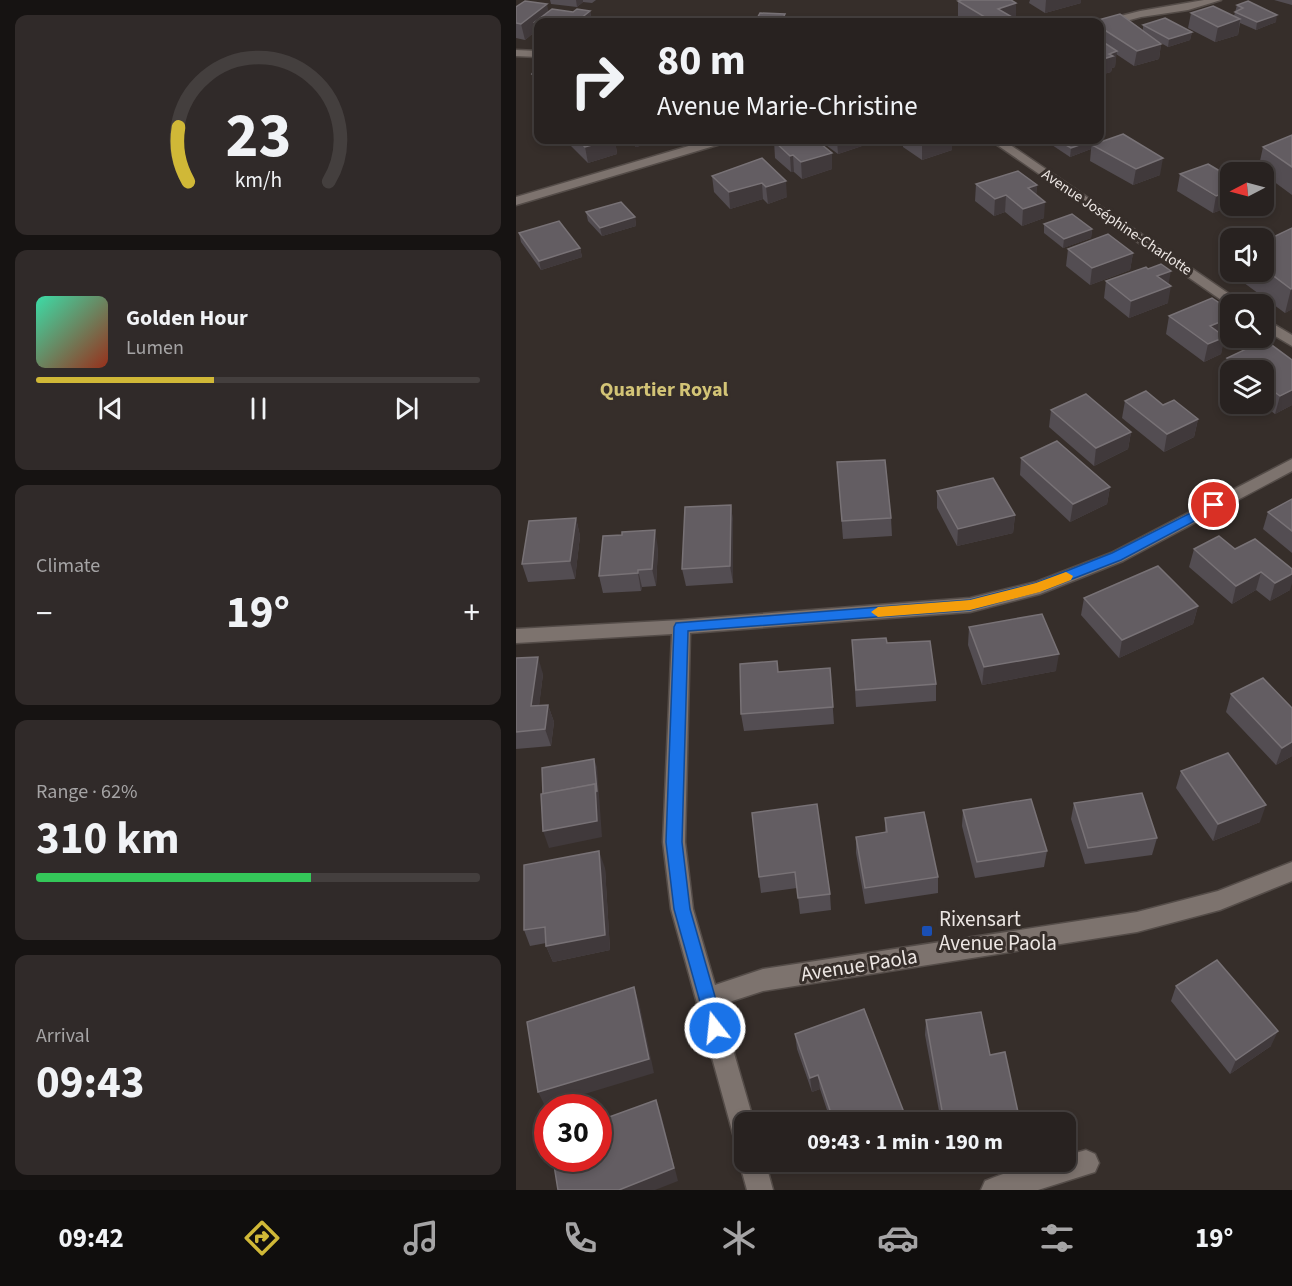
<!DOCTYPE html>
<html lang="en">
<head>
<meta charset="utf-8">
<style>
	:root { --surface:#282220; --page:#302a29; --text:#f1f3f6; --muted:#a5a4a5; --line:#443f3e; --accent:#d0b837 }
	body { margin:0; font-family:"Source Sans 3",sans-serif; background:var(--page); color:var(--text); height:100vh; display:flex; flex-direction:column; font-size:22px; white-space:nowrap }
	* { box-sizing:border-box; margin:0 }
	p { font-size:20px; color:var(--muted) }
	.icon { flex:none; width:33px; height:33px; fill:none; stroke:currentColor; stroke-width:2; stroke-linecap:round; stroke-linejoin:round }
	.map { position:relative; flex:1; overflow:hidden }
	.details { display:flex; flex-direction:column; gap:15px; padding:15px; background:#161312; width:516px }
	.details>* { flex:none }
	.banner { position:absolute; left:18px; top:18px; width:570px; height:126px; border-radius:12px; box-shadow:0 3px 9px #0003,0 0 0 2px var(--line); background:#282220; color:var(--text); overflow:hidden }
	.needle { width:39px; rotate:264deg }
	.tools { position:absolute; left:704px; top:162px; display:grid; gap:12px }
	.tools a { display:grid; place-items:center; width:54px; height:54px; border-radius:12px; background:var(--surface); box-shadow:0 3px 9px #0003,0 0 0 2px var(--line); font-size:30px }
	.speed { position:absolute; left:18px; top:1094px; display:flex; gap:12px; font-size:30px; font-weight:700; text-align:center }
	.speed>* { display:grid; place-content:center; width:78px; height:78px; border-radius:50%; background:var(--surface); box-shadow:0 3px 9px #0003,0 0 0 2px var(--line); line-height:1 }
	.speed .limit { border:9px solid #d22; background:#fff; color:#111 }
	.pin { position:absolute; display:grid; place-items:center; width:51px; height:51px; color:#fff; margin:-26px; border:3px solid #fff; border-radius:50%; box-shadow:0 2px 6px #0007 }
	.me { position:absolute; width:66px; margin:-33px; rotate:344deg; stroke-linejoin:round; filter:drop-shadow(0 0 4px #0008) }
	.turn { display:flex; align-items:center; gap:21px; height:126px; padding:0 24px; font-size:27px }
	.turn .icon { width:78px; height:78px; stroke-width:2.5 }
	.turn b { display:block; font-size:42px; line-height:51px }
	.big { font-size:45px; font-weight:700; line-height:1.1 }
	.details .widget { flex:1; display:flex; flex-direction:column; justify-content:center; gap:9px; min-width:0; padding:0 21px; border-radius:12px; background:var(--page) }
	.details .dial { align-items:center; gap:0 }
	.dial svg { height:156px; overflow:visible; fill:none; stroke:var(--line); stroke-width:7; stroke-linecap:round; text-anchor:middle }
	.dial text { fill:var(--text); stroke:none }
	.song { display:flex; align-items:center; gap:18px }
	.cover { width:72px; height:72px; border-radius:9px; background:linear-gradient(135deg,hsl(160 70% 55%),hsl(10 70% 35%)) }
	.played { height:6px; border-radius:3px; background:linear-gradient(90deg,var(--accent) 40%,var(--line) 40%) }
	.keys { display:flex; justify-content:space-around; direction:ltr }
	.heat { display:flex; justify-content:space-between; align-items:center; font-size:33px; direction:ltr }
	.charge { height:9px; border-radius:4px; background:linear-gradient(90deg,#34c759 62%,var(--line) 0) }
	.trip { position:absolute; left:218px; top:1112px; width:342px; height:60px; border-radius:12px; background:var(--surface); box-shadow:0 3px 9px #0003,0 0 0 2px var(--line); font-weight:700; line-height:60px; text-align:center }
	.dock { display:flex; height:96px; justify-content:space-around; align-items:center; background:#100e0d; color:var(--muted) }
	.dock .icon { width:42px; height:42px }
	.dock .current { color:var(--accent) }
	.dock b { font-size:27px; color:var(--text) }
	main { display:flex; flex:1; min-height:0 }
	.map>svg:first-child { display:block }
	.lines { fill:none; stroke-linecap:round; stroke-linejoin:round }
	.lane-casing { stroke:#544c48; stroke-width:3 }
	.street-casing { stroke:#544c48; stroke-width:3 }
	.lane { fill:#7d736e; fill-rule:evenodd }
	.street { fill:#7d736e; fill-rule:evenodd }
	.wall { fill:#534d52 }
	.shaded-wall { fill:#40393b }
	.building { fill:#635d62; stroke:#787276; stroke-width:1.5 }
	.route { fill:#1a73e8; stroke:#114b97; stroke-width:1.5 }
	.slow { fill:#f59e0b }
	.transit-dot { fill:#1a4fb4; stroke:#362e2a; stroke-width:2 }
	.labels { text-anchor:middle; stroke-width:6; stroke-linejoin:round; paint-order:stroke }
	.far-street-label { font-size:15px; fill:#ece6e3; stroke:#362e2a }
	.neighbourhood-label { font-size:20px; font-weight:bold; fill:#d3c476; stroke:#362e2a }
	.near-poi-label { font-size:21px; fill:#ece6e3; stroke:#362e2a; text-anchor:start }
	.near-street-label { font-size:21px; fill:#ece6e3; stroke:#362e2a }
</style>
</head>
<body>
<main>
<section class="details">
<div class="widget dial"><svg viewBox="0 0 100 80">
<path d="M14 69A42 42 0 1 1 86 69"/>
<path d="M14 69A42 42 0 0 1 9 41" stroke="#d0b837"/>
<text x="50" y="56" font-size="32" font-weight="700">23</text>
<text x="50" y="72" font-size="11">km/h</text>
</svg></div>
<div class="widget">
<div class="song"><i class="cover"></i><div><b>Golden Hour</b><p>Lumen</p></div></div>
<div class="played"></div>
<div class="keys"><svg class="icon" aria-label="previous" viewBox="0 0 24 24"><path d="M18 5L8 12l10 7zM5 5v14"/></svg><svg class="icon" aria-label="pause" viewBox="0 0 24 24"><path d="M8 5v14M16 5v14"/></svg><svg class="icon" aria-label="next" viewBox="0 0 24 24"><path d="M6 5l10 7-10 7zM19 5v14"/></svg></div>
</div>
<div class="widget"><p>Climate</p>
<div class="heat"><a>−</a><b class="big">19°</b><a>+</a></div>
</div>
<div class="widget"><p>Range · 62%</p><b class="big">310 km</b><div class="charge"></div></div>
<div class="widget"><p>Arrival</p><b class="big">09:43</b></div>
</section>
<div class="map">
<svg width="776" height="1190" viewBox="0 0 776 1190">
	<rect width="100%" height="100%" fill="#362e2a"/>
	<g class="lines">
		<g class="lane-casing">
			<path id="lane" d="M570,1150L579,1154L583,1163L579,1172L522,1190H465L469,1181C493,1171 523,1161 549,1161V1156Z"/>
		</g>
		<g class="street-casing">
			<g id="street">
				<polygon points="688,0 705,0 672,10 625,17 584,28 584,22 581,22 624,11"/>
				<polygon points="0,50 22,51 22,57 0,56"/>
				<polygon points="193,140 210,140 208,143 0,205 0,197"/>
				<polygon points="474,140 487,140 728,304 714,306"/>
				<polygon points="747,318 776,335 776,346 747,329"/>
				<polygon points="776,459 776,471 607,561 524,594 454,612 174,633 169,842 177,909 199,985 247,969 621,912 702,891 776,862 776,881 704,910 621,932 247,991 204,1005 238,1122 228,1122 228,1144 219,1141 155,909 147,842 156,634 0,643 0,629 165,620 454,598 520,582 595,553"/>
				<polygon points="227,1152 228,1161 249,1161 257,1190 231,1190 223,1161"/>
			</g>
		</g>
		<use href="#lane" class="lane"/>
		<use href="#street" class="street"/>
	</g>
	<g class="wall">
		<polygon points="34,0 80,0 76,3 67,2 61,7 35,4"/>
		<polygon points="514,0 565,0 565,3 529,13 513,3"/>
		<polygon points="758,0 776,0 776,5"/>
		<polygon points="442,1 500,3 500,18 495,20 495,22 452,22 442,16"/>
		<polygon points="721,5 760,22 740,30 724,23 722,35 699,42 672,28 675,13 718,16"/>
		<polygon points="0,7 33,11 57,12 74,11 76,22 22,22 22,38 21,30 9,40 0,38"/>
		<polygon points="604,14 627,30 627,25 649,18 676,32 674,40 652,47 643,42 645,44 643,59 618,66 600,54 599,67 596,68 595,72 584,75 584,22 575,22"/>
		<polygon points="22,65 22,90 19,90 16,74"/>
		<polygon points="776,135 776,195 742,170 747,147"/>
		<polygon points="53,140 99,140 101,154 72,163 54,145"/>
		<polygon points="113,140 146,140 120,147"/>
		<polygon points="303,140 355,140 355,143 322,154"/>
		<polygon points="387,140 436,140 436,150 406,160 387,147"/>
		<polygon points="533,140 579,140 578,144 644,175 617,185 574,161 575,149 554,157 533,143"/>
		<polygon points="258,141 316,169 286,179 278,172 275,172 259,158"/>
		<polygon points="246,158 271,197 252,204 247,199 214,209 198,192 196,176"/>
		<polygon points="664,174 714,206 715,206 697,213 661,191"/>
		<polygon points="460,184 521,185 520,195 528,218 506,226 489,212 478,216 459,201"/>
		<polygon points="70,212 119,217 120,226 86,236 72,221"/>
		<polygon points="528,224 576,229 575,238 547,248 528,233"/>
		<polygon points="776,228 776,309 769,313 720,277 721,272 747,272 747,242"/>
		<polygon points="3,233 64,248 66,257 25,270 5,242"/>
		<polygon points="552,249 617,253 614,270 574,285 550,266"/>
		<polygon points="590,281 652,284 652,303 613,318 588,298"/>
		<polygon points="653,316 714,333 708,336 705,354 688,362 650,334"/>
		<polygon points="711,358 776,360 776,405 759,414 746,404 747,404 747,370 714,370 714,380 707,375"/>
		<polygon points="609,401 647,405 682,419 678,437 648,452 606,418"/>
		<polygon points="535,410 615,432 612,449 578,466 533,427"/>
		<polygon points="505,458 594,487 591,504 554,522 504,475"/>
		<polygon points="321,462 375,518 376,536 327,539"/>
		<polygon points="421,491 499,515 497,533 441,546 421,508"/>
		<polygon points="776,499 776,553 747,529 752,512"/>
		<polygon points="215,505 217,522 217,583 170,586 166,569"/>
		<polygon points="60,518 64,536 59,579 12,582 6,564"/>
		<polygon points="142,548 140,586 126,587 125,591 87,593 83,576"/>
		<polygon points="678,549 719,549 774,590 754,601 740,590 716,604 673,567"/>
		<polygon points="568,598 682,606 677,624 603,658 565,615"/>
		<polygon points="453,627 540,671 466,685 452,645"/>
		<polygon points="336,640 371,643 420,684 420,701 340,707"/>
		<polygon points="0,658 27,674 23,705 32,705 38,722 35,746 0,749"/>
		<polygon points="261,661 262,672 314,668 318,724 228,731 225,714"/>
		<polygon points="715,694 776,708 776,756 760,765 710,712"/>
		<polygon points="665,771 744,822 697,841 660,788"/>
		<polygon points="558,803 641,838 636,855 569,864 555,819"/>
		<polygon points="301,804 314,894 315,910 284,914 281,888 245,893 243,877"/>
		<polygon points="447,810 531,851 528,867 459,878 446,826"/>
		<polygon points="369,818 422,877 422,893 349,904 340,853 340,837 369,832"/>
		<polygon points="89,868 94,950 37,962 30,946 30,943 14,946 8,930"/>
		<polygon points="660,986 755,1046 714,1074 655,1001"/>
		<polygon points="410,1020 474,1055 502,1112 501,1122 425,1122 409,1035"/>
		<polygon points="279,1034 389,1115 389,1122 315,1122 304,1089 296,1092 281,1049"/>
	</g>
	<g class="shaded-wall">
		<polygon points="60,0 67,0 67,2 61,7"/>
		<polygon points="530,0 565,0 565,3 529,13"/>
		<polygon points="500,3 500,18 495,20 495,22 477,22 482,9"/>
		<polygon points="31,4 34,19 19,22 21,30 9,40 5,24"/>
		<polygon points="74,11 76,22 60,22"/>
		<polygon points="269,14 270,22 265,22"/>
		<polygon points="761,15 760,22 740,30 741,22"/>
		<polygon points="724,19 722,35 699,42 702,27"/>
		<polygon points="676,32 674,40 652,47 653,39"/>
		<polygon points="645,44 643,59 618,66 621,51"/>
		<polygon points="601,51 599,67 596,68 595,72 584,75 584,60 593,54"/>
		<polygon points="94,140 99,140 101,154 72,163 69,147"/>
		<polygon points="119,140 146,140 120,147"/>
		<polygon points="321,140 355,140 355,143 322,154"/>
		<polygon points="419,140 436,140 436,150 406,160 406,144"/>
		<polygon points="579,140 578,146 576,145 575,149 554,157 555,148"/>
		<polygon points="316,153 316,169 286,179 285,162"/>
		<polygon points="277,155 278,172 275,172 274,156"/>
		<polygon points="647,158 644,175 617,185 620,169"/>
		<polygon points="270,181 271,197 252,204 250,187"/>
		<polygon points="246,183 247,199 214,209 213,192"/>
		<polygon points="521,185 520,202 512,188"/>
		<polygon points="714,191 714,206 715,206 697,213 700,196"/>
		<polygon points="490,195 489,212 478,216 479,199"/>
		<polygon points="529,202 528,218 506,226 507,209"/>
		<polygon points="119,217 120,226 86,236 84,228"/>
		<polygon points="576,229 575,238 547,248 548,239"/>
		<polygon points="64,248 66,257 25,270 23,261"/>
		<polygon points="617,253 614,270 574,285 576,268"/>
		<polygon points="655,271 652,287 655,286 652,303 613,318 615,301 641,276"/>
		<polygon points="776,288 776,309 769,313 775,289"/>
		<polygon points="714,318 714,333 691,344 694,326"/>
		<polygon points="709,337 705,354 688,362 692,344"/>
		<polygon points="776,390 776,405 759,414 764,396"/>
		<polygon points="682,419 678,437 648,452 651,434"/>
		<polygon points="615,432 612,449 578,466 580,448"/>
		<polygon points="594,487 591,504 554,522 557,504"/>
		<polygon points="215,505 217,522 217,583 214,566"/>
		<polygon points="499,515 497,533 441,546 442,529"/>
		<polygon points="60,518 64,536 59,579 54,561"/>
		<polygon points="139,530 142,548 140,586 136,569"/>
		<polygon points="122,570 126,587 125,591 122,573"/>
		<polygon points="745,572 740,590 716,604 720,586"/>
		<polygon points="776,574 776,583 774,590 754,601 759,583"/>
		<polygon points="682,606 677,624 603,658 606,640"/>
		<polygon points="543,654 540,671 466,685 468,667"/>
		<polygon points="22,657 27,674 21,723 15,706"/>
		<polygon points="32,705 38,722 35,746 29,729"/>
		<polygon points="776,742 776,756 760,765 766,748"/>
		<polygon points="78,759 81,767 86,837 33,848 27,831"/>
		<polygon points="750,805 744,822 697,841 702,824"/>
		<polygon points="83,851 89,868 94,950 37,962 30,946"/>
		<polygon points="118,987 123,1002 138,1073 29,1106 22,1092"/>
		<polygon points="762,1031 755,1046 714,1074 720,1060"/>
		<polygon points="302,1075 304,1089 296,1092 294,1078"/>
		<polygon points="140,1100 145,1114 162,1181 139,1190 103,1190"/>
		<polygon points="389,1115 389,1122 371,1122"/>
	</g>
	<g class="building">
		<polygon points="446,0 495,0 500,3 482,9 496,17 477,22 442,1"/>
		<polygon points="9,1 31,4 5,24 0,23 0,7"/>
		<polygon points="732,1 761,15 741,22 719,12 727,8 721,5"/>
		<polygon points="697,6 724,19 702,27 675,13"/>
		<polygon points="36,9 57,12 61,9 74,11 60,22 19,22"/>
		<polygon points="244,13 269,14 265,22 239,22"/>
		<polygon points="604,14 645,44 621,51 584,27 584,22 575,22"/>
		<polygon points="649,18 676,32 653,39 627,25"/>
		<rect x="403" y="19" width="22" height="3"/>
		<polygon points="584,40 601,51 593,54 597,56 584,60"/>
		<polygon points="22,65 22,75 16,74"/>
		<polygon points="607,134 647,158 620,169 576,145"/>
		<polygon points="776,135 776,167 747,147"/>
		<polygon points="61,140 94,140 69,147"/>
		<polygon points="264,140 300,140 316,153 285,162 277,155 274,156 258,141"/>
		<polygon points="400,140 419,140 406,144"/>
		<polygon points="541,140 578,140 555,148"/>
		<polygon points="246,158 270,181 250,187 246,183 213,192 196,176"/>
		<polygon points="692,164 714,177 714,191 700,196 664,174"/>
		<polygon points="502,171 521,185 512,188 529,202 507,209 490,195 479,199 460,184"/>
		<polygon points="105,202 119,217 84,228 70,212"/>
		<polygon points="556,214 576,229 548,239 528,224"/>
		<polygon points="43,221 64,248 23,261 3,233"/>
		<polygon points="776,228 776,288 775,289 747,268 747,242"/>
		<polygon points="592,234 617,253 576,268 552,249"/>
		<polygon points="645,264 655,271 641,276 655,286 615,301 590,281 630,267 632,269"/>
		<polygon points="696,298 714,310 714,318 694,326 709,337 692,344 653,316"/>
		<polygon points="749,340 776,360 776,390 764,396 747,384 747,370 729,370 711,358"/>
		<polygon points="630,391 647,405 658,400 682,419 651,434 609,401"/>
		<polygon points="570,394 615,432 580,448 535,410"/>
		<polygon points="541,441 594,487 557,504 505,458"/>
		<polygon points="369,460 375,518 326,521 321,462"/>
		<polygon points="477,478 499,515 442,529 421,491"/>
		<polygon points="776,499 776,531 752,512"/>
		<polygon points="215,505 214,566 166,569 169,507"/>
		<polygon points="60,518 54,561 6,564 13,521"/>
		<polygon points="139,530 136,569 122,570 122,573 83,576 87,536 106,535 106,532"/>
		<polygon points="703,536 719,549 739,539 776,569 776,574 759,583 745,572 720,586 678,549"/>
		<polygon points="642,566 682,606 606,640 568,598"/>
		<polygon points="526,614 543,654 468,667 453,627"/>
		<polygon points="370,638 371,643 414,641 420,684 340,690 336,640"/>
		<polygon points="22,657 15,706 32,705 29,729 0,732 0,658"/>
		<polygon points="261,661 262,672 314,668 317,707 225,714 224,664"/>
		<polygon points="747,678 776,708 776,742 766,748 715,694"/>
		<polygon points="712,753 750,805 702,824 665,771"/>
		<polygon points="78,759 81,792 79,784 27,794 26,768"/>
		<polygon points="79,784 81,821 27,831 25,794"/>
		<polygon points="626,793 641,838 572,848 558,803"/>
		<polygon points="515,799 531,851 461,862 447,810"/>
		<polygon points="301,804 314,894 282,898 279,872 243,877 236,813"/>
		<polygon points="408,812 422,877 349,888 340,837 371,832 369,818"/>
		<polygon points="83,851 89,935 30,946 29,927 8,930 8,865"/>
		<polygon points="701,960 762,1031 720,1060 660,986"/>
		<polygon points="118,987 133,1059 22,1092 11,1022"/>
		<polygon points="348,1009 389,1115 371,1122 318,1122 302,1075 294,1078 279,1034"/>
		<polygon points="465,1012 474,1055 489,1052 502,1112 437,1122 428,1122 410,1020"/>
		<polygon points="140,1100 158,1168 103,1190 42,1190 37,1159 39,1158 82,1158 82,1121"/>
	</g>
	<polygon class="route" points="698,501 703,502 704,505 703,508 605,560 528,590 454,610 172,631 166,842 174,909 208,1028 206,1034 199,1037 193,1034 158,909 150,842 158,627 160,623 454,600 520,583 596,553"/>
	<polygon class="slow" points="550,572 557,576 555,580 524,592 454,610 362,617 355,612 362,607 454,600 520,583"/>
	<rect class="transit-dot" x="405" y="925" width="12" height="12" rx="3"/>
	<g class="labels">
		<g class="far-street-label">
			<text transform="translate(601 222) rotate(34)" y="5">Avenue Joséphine-Charlotte</text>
		</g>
		<g class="neighbourhood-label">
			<text x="148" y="396">Quartier Royal</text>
		</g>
		<g class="near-poi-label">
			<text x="423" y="926">Rixensart<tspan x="423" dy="24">Avenue Paola</tspan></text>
		</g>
		<g class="near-street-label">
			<text transform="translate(343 965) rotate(-9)" y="7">Avenue Paola</text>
		</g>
	</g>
</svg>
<div class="tools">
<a><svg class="needle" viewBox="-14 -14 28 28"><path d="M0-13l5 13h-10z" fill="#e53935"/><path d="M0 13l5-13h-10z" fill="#a5a4a5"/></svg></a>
<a><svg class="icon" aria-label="sound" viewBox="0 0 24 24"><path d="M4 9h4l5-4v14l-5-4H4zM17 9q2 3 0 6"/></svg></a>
<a><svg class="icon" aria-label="search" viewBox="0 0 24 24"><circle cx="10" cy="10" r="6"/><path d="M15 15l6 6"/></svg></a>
<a><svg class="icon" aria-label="layers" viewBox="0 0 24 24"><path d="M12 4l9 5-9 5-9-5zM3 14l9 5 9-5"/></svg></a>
</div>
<div class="speed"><div class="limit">30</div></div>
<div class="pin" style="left:698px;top:505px;background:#d93025"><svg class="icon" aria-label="arrive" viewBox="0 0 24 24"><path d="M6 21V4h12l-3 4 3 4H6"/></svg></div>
<svg class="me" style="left:199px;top:1028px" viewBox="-20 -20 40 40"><circle r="17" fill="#1a73e8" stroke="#fff" stroke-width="3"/><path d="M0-11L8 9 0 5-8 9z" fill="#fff"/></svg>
<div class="trip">09:43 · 1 min · 190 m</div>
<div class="banner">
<div class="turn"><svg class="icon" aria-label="right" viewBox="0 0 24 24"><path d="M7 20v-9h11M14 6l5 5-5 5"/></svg><div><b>80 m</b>Avenue Marie-Christine</div></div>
</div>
</div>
</main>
<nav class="dock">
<b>09:42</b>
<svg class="icon current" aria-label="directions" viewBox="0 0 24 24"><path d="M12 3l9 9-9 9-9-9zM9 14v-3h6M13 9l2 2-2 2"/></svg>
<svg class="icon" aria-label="music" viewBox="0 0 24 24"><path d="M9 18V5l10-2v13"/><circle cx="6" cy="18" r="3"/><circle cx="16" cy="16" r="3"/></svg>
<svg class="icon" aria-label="phone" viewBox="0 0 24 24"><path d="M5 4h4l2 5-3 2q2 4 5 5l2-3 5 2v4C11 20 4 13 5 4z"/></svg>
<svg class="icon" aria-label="climate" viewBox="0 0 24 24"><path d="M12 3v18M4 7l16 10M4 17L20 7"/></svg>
<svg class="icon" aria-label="car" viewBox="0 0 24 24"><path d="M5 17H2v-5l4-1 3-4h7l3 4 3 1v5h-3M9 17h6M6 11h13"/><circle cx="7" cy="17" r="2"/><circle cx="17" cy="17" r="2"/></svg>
<svg class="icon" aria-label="filters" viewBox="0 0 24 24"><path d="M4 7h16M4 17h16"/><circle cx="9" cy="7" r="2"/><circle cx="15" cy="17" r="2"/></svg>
<b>19°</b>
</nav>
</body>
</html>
